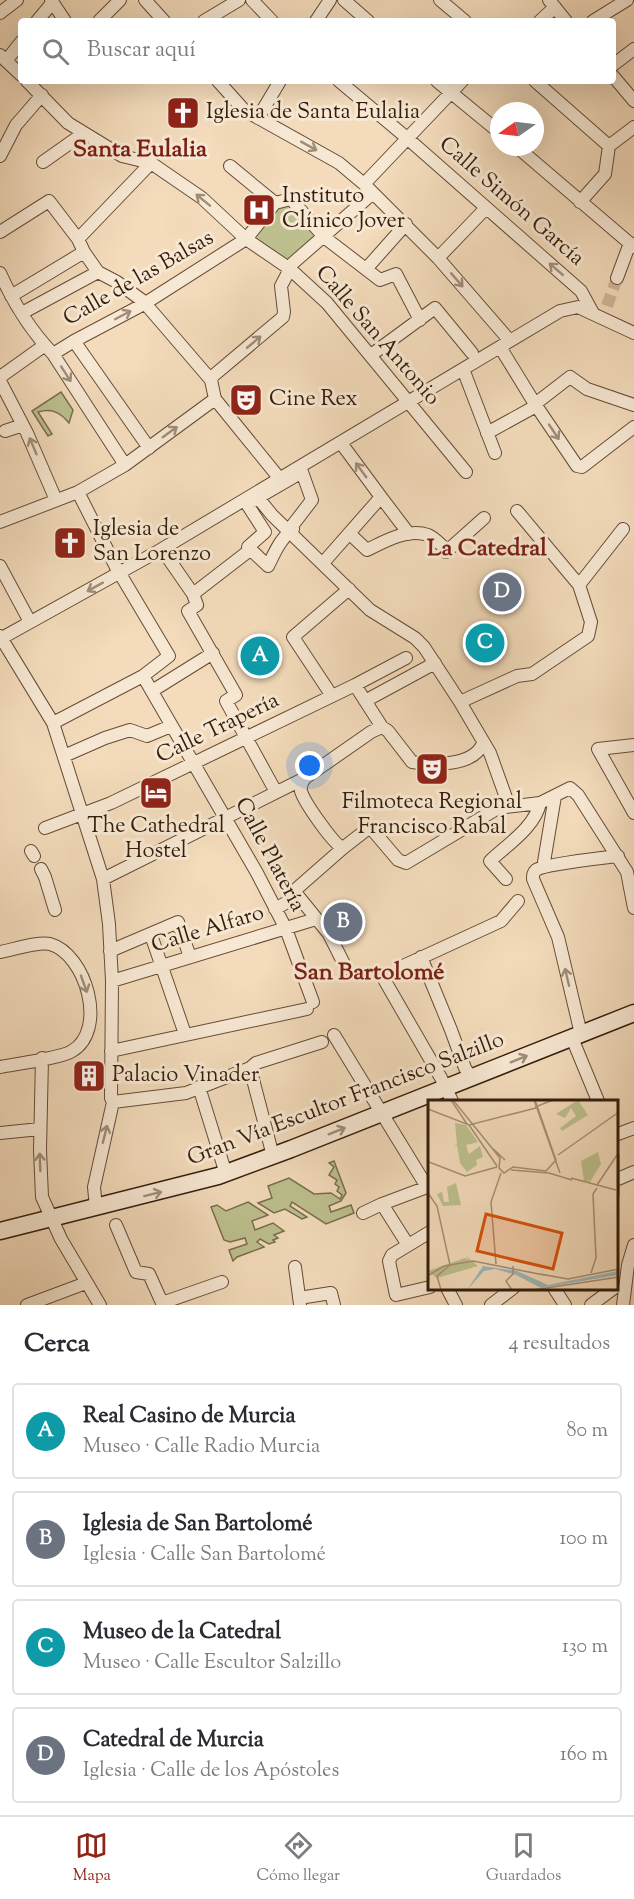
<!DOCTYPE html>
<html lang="es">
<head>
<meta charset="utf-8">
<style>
	:root { --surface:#fff; --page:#f2f2f3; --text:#2b2b33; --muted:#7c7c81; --line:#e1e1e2; --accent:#8f2418 }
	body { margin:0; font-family:"Sorts Mill Goudy",serif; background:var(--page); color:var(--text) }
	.compass { position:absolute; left:490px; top:102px; width:54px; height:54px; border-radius:50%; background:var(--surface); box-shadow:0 6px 24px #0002; rotate:256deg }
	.you { position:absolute; left:310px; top:766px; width:21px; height:21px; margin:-15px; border:4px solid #fff; border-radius:50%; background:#1a73e8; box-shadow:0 0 0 9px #1a73e833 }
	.badge { display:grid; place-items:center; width:39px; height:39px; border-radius:50%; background:var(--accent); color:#fff; font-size:20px; font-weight:700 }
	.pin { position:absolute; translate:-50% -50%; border:3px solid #fff; box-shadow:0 2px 6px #0006 }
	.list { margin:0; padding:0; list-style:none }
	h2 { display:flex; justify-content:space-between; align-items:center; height:78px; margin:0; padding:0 24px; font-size:26px }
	h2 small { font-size:20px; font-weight:400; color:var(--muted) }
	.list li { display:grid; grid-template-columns:39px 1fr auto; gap:18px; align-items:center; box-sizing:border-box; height:96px; margin:0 12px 12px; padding:0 12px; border:2px solid var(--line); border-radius:6px }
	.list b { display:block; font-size:22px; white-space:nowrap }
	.list p { margin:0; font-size:20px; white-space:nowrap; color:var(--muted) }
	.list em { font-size:20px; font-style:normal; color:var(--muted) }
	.icon { flex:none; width:33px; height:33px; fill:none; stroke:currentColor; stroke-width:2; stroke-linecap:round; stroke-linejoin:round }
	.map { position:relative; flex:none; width:634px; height:1305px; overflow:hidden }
	.search { position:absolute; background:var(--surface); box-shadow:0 6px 24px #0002; left:18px; right:18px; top:18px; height:66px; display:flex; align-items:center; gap:15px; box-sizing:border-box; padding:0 21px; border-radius:6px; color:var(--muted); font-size:22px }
	.sheet { height:510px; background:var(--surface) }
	nav { display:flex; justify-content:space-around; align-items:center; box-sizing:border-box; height:84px; border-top:2px solid var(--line); background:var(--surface); font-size:16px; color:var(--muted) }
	nav a { display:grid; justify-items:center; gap:3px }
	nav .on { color:var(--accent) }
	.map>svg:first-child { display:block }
</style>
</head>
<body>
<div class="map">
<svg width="634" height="1305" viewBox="0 0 634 1305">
	<rect width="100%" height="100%" fill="#f3dbbb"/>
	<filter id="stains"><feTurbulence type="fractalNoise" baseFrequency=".00333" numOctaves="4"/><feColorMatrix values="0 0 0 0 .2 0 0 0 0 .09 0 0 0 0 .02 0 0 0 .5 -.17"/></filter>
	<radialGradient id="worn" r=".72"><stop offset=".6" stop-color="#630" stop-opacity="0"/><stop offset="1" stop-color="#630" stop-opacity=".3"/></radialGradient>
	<path fill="#bdc08e" stroke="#796e4d" stroke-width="1.5" d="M291,199l33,38 -31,26 -47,-24 29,-36z
		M61,392l12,18 -4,13c-9,-11 -18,-15 -31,-11l14,22 -4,2 -16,-25z
		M334,1161l12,32 -5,8 -12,5 2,6 20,-7 3,8 -28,11 -34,-22 -2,4 17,11 -5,2 -17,-10 -11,4 -16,-10 14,-5 -4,-12 21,-8 25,16 17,-1 9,6 2,-4 -5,-4 2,-4 -4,-3 2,-4 -8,-5 5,-8 -5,-4z
		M248,1202l20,13 -16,6 3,9 18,-7 11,8 -10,4 4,3 -5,2 2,2 -6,2 -9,-5 -3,3 7,5 -27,10 -4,4 -4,-11 18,-6 -2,-6 -15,4 -6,-2 -13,-33 6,-2 9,6z"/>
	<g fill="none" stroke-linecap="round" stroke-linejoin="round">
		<path stroke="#cdb598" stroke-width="12" stroke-dasharray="12 6" stroke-linecap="butt" d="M607,306l10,-28"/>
		<defs>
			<path id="street" d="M51,0l14,21
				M145,0l19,21
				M252,0l20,21
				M344,0l24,21
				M440,0l25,21
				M549,0l17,21
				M0,13l17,-13
				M37,21l16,-19
				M99,21l21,-21
				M204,21l35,-21
				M316,21l14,-21
				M540,21l15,-14
				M593,21l34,-21
				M0,55l21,20
				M6,61l15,-19
				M613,65l21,-16
				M613,76l21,25
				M27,81l41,42 54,33 29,7 51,35 44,41 44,30 37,34 139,169
				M218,81l26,29 95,53 25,21 74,74 72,83
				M339,81l68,57 174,153 12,22
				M437,81l62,51
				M535,81l74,65
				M258,118l22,-37
				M517,147l117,100
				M0,156l16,-31 26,-30
				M43,162l41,-29
				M230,166l45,37
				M364,184l98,-103
				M580,202l25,-28 4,-28 25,-19
				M0,232l49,-31 29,38 6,13 14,20 19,10 26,19 68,79 4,19 65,80
				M78,239l73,-76
				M438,258l48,-50
				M366,269l40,-45
				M0,273c13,29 31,58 53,81l72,111
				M617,278l13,-35
				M11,296l73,-44
				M22,313l76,-41
				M74,341l75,107
				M500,347l35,57 42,62 5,1 52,-40
				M53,354l21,-13 70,-37 102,-65 29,-36 16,-4 33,38 56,43 16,-6 24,46
				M371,355l64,-47 37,45
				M463,369l32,84
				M0,377l45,-32
				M211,380l2,-4 70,-59 1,-5 -3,-26 12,-23 80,-70
				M0,381l27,52 29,67
				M535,404l35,-27 17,12 47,16
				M5,431l18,-6
				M487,433l49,-27
				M302,472l10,28 -20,26 1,3c-13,10 -18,23 -25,37l-20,-19 17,-15 -18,-28z
				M255,494l17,21 98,95 45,28 9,9 36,55 30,51 19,53
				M381,497l28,37
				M517,511l62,74
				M0,522l78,-30 47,-27 90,-66
				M350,534l17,16c18,-9 41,-22 61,-15 7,3 14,11 20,16
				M446,552l38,-34
				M166,555l27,39 4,11 -9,6 48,84 -10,6 50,91
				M323,563l58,-66 -40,-54
				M0,566l30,56
				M193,594l57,-44
				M0,636l53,87 50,156 6,45 3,57 -1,117 2,4 -19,85 2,21
				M0,639l162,-90 398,-238 18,-4 56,26
				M143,676l114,197 29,56 27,73
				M355,685l27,42 6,4 24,31c20,3 62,5 71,-19
				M152,691l61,-38
				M332,696l-39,-59 56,-48
				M365,701l70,-38
				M460,702l57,-26 15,-2 56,-38 3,-14 -12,-37 44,-56
				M53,723l90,-47 26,-20 -53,-89 -38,-75
				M634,745l-36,4 36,64
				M64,756l41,-18 25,-8 17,6 24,-10
				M305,778c-3,4 -5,8 -4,13 3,11 33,54 42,57
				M45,828l66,-25 244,-118 51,-27
				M31,851l3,5
				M544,862l11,-66
				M41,869l4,8 10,33
				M103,879l202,-101 66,-46 11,-5
				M506,879l-16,-18c17,-16 45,-34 50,-58
				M275,909l23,-13
				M151,935l34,99
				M110,951l68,-29 12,35
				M0,952c12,-2 39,-11 50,-8 36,10 58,86 22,107 -10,7 -57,13 -72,16
				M421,957l30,73 14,38 6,10
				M403,966l98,-45 17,-20
				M346,968l-17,-34 -35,-43 49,-43 27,-21 28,33 8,3 92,-55 42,-5 30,-15 8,7 49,77 7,36
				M112,981l204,-62
				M385,981l56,97 11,23
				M581,1034l-23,-97 -25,-58c0,-4 0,-6 3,-9 9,-6 67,-12 82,-14
				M334,1035l93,152
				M572,1038l26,63
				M111,1051l196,-42
				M42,1058l-2,92 2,47 19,42 39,66
				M250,1068l23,88
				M199,1087l27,87
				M113,1102l73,-9 64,-25 6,-5 66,-21
				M0,1133l40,-4
				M618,1134l16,-6
				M618,1179l16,-7
				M382,1204l26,41
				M363,1213l19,-9 48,-18
				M116,1225l20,47 13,2 14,31
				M430,1232l-38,23 -3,6 7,34 34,-8
				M295,1267l5,37
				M447,1288l9,17
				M554,1288l11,17
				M299,1298l32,-5 3,12
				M162,1303l60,-21
				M27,1305l59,-22
				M491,1305l22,-17
				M591,1305l23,-17
				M623,1305l5,-40 6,-20"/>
			<path id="secondary" d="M0,1231l218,-55 73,-27 343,-136"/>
		</defs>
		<use href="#street" stroke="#644c38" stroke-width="14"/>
		<use href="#secondary" stroke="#351d0c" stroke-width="19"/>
		<use href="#street" stroke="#f7e8d3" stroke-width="12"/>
		<use href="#secondary" stroke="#f7e8d3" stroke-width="16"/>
	</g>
	<defs><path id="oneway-shaft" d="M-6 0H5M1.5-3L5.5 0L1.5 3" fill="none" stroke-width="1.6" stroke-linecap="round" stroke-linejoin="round" transform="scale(1.5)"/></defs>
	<g stroke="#a08d79">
		<use href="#oneway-shaft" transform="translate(309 146) rotate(29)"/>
		<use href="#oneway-shaft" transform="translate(203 200) rotate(-141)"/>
		<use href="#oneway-shaft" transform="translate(556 269) rotate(-139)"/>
		<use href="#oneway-shaft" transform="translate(457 280) rotate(49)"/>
		<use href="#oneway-shaft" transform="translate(123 315) rotate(-28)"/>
		<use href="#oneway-shaft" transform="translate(254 342) rotate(-40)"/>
		<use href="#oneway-shaft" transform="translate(66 374) rotate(57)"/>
		<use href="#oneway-shaft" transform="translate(170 432) rotate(-36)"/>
		<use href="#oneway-shaft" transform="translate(554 432) rotate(56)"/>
		<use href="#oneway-shaft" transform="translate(33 446) rotate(-113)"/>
		<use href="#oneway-shaft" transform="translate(361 470) rotate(-126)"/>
		<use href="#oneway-shaft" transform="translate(95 587) rotate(151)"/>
		<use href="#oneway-shaft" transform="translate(567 977) rotate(-103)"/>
		<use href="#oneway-shaft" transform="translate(84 984) rotate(70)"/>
		<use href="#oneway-shaft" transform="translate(519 1059) rotate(-22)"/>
		<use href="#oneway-shaft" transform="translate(337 1131) rotate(-22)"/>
		<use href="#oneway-shaft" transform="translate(105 1134) rotate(-76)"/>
		<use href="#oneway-shaft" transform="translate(40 1162) rotate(-92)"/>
		<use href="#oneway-shaft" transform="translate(153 1194) rotate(-14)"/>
	</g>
	<defs>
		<symbol id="church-square" viewBox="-11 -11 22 22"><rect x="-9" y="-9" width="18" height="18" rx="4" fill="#8f2418" stroke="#f7e8d3"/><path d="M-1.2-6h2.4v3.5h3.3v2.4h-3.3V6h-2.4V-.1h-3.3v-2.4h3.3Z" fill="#fff"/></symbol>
		<symbol id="hospital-square" viewBox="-11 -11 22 22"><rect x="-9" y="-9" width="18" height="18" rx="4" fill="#8f2418" stroke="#f7e8d3"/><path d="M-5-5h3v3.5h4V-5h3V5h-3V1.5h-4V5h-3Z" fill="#fff"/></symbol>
		<symbol id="theatre-square" viewBox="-11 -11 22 22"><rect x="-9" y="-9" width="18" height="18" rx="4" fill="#8f2418" stroke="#f7e8d3"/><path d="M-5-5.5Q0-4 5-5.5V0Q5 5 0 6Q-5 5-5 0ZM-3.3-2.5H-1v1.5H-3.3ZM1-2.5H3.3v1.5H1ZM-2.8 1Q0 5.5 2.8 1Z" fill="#fff"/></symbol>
		<symbol id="hotel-square" viewBox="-11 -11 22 22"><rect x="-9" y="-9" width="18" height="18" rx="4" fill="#8f2418" stroke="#f7e8d3"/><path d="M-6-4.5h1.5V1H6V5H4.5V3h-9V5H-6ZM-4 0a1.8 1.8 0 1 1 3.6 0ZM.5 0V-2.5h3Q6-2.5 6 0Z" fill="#fff"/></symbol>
		<symbol id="building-square" viewBox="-11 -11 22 22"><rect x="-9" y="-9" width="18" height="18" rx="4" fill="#8f2418" stroke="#f7e8d3"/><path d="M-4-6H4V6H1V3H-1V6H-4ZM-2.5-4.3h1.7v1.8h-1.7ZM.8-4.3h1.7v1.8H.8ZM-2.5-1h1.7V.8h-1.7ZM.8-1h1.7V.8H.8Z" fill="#fff"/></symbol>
	</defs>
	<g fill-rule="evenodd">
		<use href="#church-square" x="164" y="94" width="38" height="38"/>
		<use href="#hospital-square" x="240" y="191" width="38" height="38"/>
		<use href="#theatre-square" x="227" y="381" width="38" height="38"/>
		<use href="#church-square" x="51" y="524" width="38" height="38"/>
		<use href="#theatre-square" x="413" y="750" width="38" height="38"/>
		<use href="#hotel-square" x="137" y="774" width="38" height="38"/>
		<use href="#building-square" x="70" y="1057" width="38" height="38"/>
	</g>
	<g text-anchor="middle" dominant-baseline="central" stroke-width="6" stroke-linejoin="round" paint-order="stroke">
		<g font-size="22" fill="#351d0c" stroke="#f7e8d3" text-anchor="start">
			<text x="206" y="113">Iglesia de Santa Eulalia</text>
			<text x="282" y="197">Instituto<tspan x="282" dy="25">Clínico Jover</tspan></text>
			<text x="269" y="400">Cine Rex</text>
			<text x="93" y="530">Iglesia de<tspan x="93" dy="25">San Lorenzo</tspan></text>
			<text x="432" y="803" text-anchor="middle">Filmoteca Regional<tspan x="432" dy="25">Francisco Rabal</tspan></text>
			<text x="156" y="827" text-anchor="middle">The Cathedral<tspan x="156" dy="25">Hostel</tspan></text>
			<text x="112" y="1076">Palacio Vinader</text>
		</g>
		<g font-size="22" fill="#351d0c" stroke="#f7e8d3">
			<text transform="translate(511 202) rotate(41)">Calle Simón García</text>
			<text transform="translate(139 279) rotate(-30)">Calle de las Balsas</text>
			<text transform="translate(377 336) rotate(49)">Calle San Antonio</text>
			<text transform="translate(218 729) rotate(-26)">Calle Trapería</text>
			<text transform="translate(269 855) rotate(62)">Calle Platería</text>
			<text transform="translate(208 930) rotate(-17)">Calle Alfaro</text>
			<text transform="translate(346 1100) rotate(-21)">Gran Vía Escultor Francisco Salzillo</text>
		</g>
		<g font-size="24" font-weight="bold" fill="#7a1f14" stroke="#f7e8d3">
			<text x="140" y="150">Santa Eulalia</text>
			<text x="487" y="549">La Catedral</text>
			<text x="369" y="973">San Bartolomé</text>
		</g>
	</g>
	<g transform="translate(428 1100)">
		<rect width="190" height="190" fill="#f3dbbb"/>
		<path d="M150,0l10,15 -26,16 -2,-3 16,-12 -5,-8 -6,10 -9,-4zM27,23l11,2 12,17 -12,3 3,9 11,-8 3,11 -7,3 1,5 -10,7 -7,-9 -3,-18 -4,2 4,-3zM170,52l3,12 -11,18 -6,-1 -3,-20zM28,83l5,22 -18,1 -6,-12 5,-2 2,10h5l-2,-15zM38,156l12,10 -41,12 -9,-7 37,-13 3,2z" fill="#bdc08e"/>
		<path d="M55,166l34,5 31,14 70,-14v4l-77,13 -25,-13 -21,-6 -11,2 -17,19z" fill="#9eb9b8"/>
		<path fill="none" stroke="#a78f75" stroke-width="1.5" d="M23,0l16,24M25,0l47,58 -1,10 5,5 9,-6 33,4 10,-11 -21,-60M106,0l26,73M107,7l18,-7M0,9l41,16 67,-17M41,25l28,41M61,45l16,15M191,54v41M130,55l61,-43M1,62l36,14 32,-9M83,70l38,3M121,73l23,7M143,78l45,12M169,85l20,-30M0,93l9,13 13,59M68,164l-5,-62 10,-29M163,173l5,-15 -3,-64 4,-6M112,174l28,5 51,-10M1,175l15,-9 29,-5 71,14M13,190l-4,-14 13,-11M84,190l-6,-9 7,-7v-8M105,190l86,-13"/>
		<path fill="#d6530c" fill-opacity="0.15" stroke="#d6530c" stroke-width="3" d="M58,114l76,19 -9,36 -76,-18z"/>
		<rect width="190" height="190" fill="none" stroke="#351d0c" stroke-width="3"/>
	</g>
	<rect width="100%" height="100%" filter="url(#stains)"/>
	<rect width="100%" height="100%" fill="url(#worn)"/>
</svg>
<svg class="compass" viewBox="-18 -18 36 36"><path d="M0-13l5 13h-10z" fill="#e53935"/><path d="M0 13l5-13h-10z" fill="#7c7c81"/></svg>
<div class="you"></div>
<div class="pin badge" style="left:260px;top:656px;background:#0f9aa8">A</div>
<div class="pin badge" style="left:343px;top:922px;background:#6b7280">B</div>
<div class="pin badge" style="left:485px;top:643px;background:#0f9aa8">C</div>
<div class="pin badge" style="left:502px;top:592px;background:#6b7280">D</div>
<div class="search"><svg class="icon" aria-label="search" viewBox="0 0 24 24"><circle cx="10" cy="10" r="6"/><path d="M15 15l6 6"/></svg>Buscar aquí</div>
</div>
<section class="sheet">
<h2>Cerca<small>4 resultados</small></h2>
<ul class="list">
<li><span class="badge" style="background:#0f9aa8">A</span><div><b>Real Casino de Murcia</b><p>Museo · Calle Radio Murcia</p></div><em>80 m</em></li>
<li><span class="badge" style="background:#6b7280">B</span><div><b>Iglesia de San Bartolomé</b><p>Iglesia · Calle San Bartolomé</p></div><em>100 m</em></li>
<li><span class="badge" style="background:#0f9aa8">C</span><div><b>Museo de la Catedral</b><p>Museo · Calle Escultor Salzillo</p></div><em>130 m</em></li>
<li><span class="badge" style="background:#6b7280">D</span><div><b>Catedral de Murcia</b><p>Iglesia · Calle de los Apóstoles</p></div><em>160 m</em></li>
</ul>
</section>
<nav>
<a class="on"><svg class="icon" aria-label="map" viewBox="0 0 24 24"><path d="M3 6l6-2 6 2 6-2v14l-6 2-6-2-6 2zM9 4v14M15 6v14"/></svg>Mapa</a>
<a><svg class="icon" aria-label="directions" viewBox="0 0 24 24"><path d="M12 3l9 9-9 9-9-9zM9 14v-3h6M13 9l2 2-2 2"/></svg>Cómo llegar</a>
<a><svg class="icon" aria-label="saved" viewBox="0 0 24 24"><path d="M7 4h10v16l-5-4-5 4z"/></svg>Guardados</a>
</nav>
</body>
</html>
